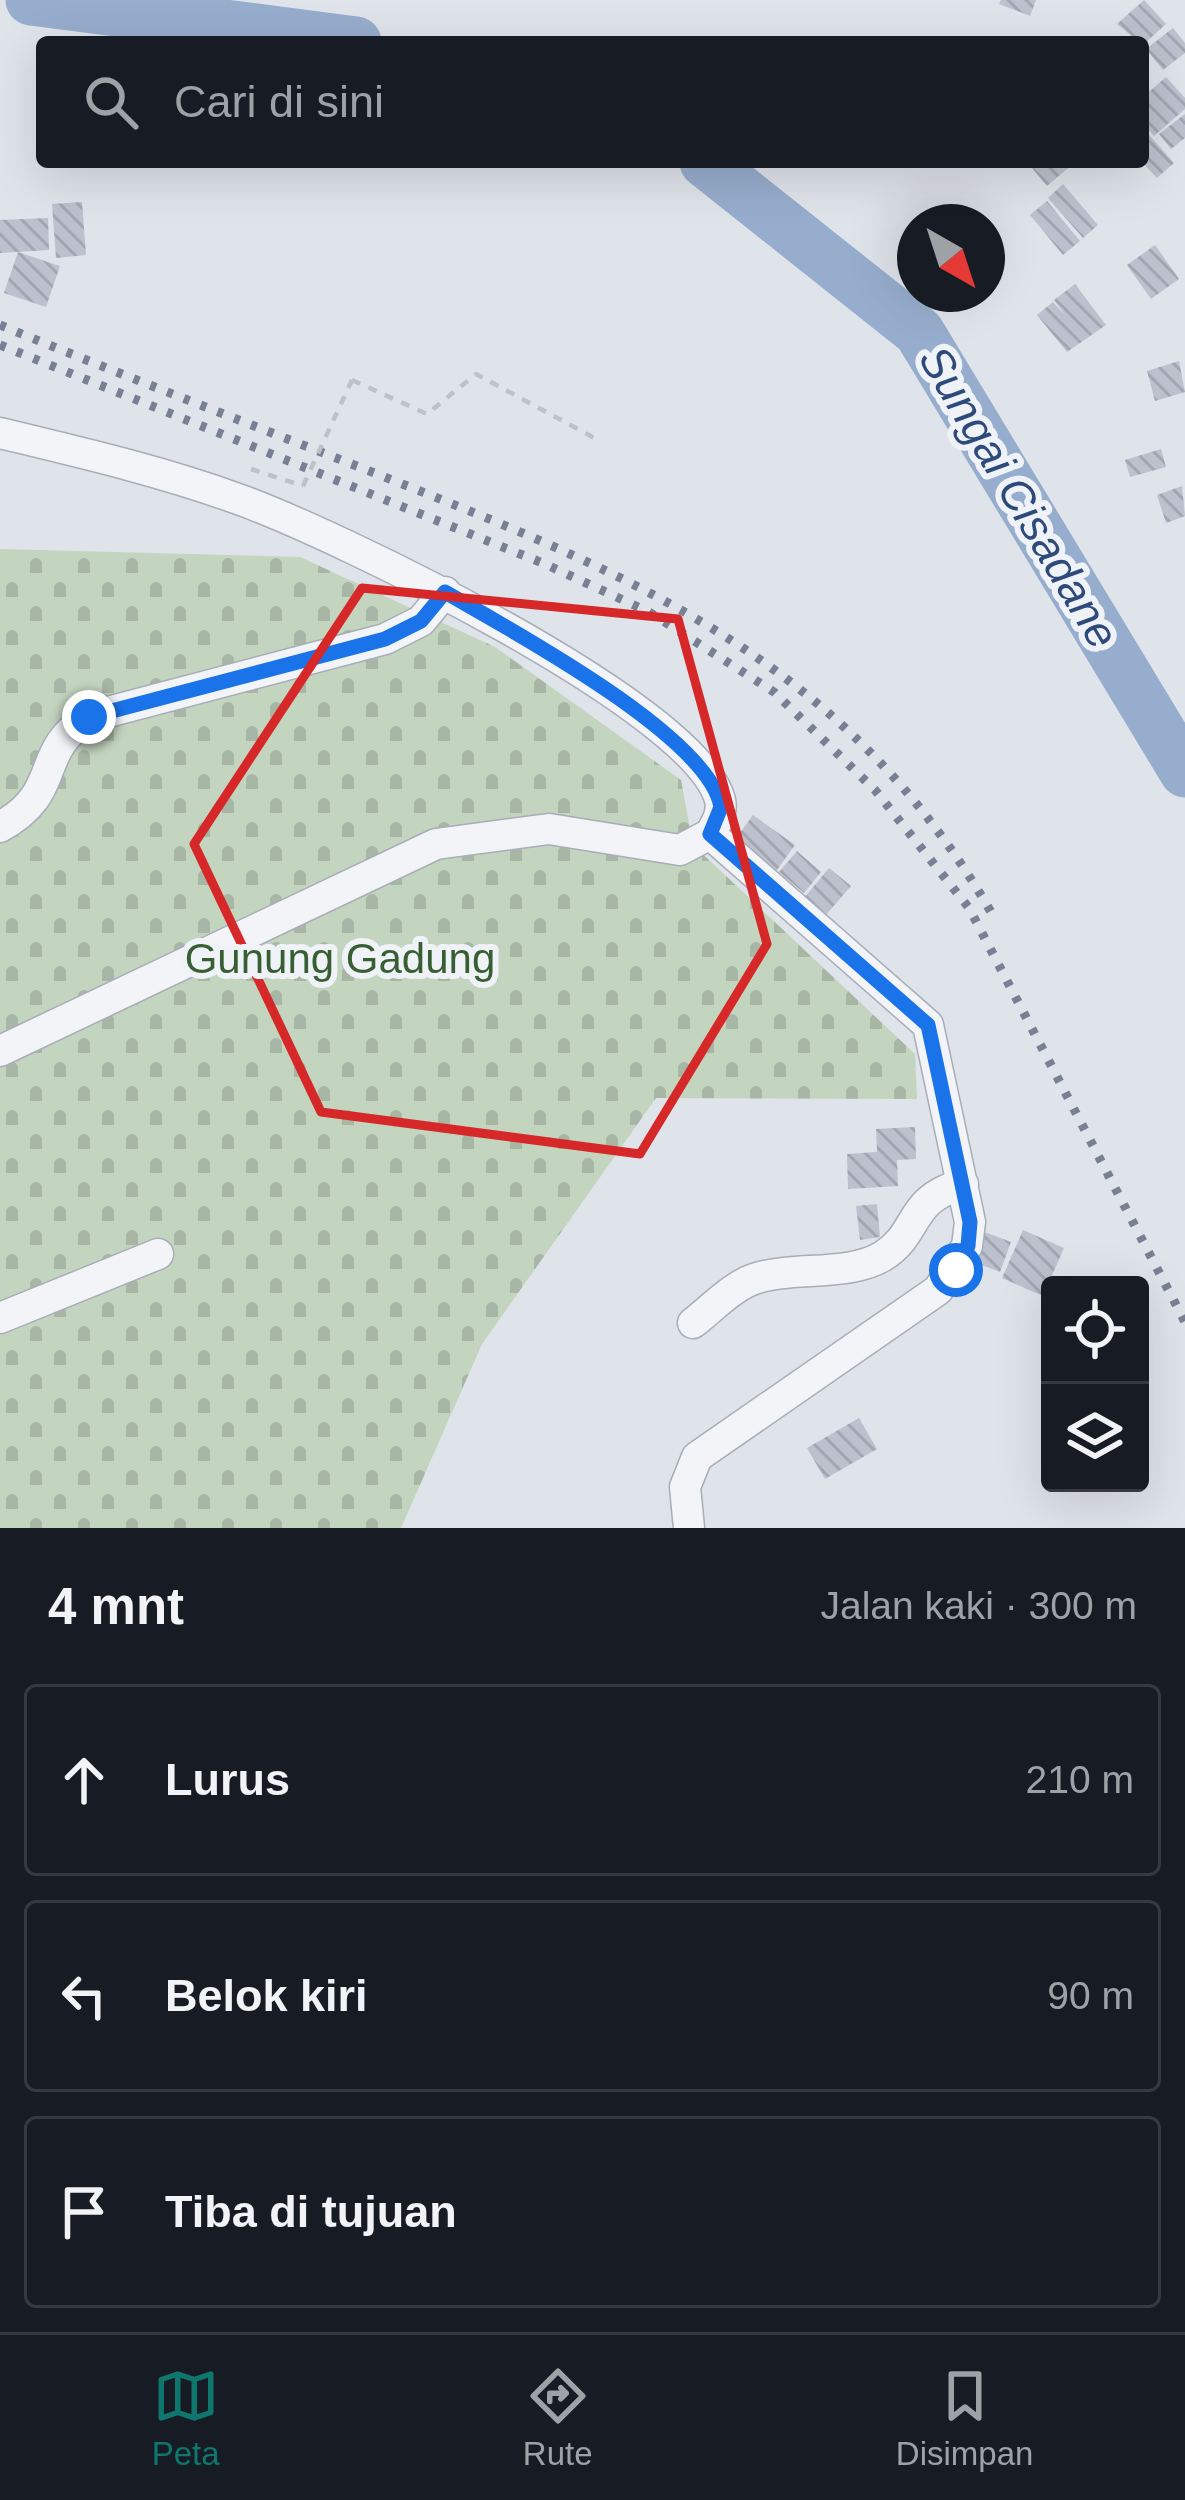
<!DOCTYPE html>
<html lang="id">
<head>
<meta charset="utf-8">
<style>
	:root { --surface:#171b24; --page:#20242c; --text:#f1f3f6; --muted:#9ea1a6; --line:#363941; --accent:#0f766e }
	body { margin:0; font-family:Helvetica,sans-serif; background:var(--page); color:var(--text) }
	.controls { position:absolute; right:36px; bottom:36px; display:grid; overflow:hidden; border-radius:12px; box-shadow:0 12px 48px #0002 }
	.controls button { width:108px; height:108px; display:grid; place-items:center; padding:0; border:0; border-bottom:3px solid var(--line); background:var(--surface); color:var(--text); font:60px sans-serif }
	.compass { position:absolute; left:897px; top:204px; width:108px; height:108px; border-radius:50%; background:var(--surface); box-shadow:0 12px 48px #0002; rotate:141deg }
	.stop { position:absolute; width:36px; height:36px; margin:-27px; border:9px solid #1a73e8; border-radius:50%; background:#fff }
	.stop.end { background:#1a73e8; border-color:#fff; box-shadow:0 3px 12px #0008 }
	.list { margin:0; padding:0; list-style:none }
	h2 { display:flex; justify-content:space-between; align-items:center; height:156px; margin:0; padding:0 48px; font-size:51px }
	h2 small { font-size:39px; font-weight:400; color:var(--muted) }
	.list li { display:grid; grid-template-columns:78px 1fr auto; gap:36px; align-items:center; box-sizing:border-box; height:192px; margin:0 24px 24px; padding:0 24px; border:3px solid var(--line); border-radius:12px }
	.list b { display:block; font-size:45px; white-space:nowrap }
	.list em { font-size:39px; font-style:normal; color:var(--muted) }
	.icon { flex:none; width:66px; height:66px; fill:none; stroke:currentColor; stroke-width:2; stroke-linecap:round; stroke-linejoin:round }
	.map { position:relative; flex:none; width:1185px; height:1528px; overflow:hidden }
	.search { position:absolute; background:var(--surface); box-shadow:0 12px 48px #0002; left:36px; right:36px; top:36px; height:132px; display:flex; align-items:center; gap:30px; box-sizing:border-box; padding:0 42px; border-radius:12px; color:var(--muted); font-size:45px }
	.sheet { height:804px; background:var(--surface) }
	nav { display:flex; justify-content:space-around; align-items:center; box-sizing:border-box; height:168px; border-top:3px solid var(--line); background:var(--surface); font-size:33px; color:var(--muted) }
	nav a { display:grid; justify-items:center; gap:6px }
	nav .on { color:var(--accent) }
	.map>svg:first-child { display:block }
</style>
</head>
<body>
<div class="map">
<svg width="1185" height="1528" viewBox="0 0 1185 1528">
	<defs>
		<pattern id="cemetery-stones" width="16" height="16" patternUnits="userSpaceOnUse" patternTransform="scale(3)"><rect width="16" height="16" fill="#c3d4bf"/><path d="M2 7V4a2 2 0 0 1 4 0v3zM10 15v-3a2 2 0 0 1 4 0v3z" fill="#a7b6a5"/></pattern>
		<pattern id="building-back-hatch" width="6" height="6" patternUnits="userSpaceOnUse" patternTransform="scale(3)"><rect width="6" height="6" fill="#bcc1cd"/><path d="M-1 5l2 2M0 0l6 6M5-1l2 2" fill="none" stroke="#a1a6b1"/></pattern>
	</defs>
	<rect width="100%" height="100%" fill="#dfe3ea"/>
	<path fill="url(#cemetery-stones)" d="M0,549l300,8 195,90 186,133 12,65 222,209 2,45 -261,-1 -174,246 -81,184h-401z"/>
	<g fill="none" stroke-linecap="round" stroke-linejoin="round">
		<path stroke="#97adcd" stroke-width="51" d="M31,0l325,42
			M705,162l214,170 266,440"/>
	</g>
	<path fill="url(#building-back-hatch)" d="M1001,0h35l-6,16 -31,-12z
		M1144,0l22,24 -23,21 -26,-21z
		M1173,28l12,15v10l-22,17 -17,-21z
		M1166,77l19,21v11l-31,27 -11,-12v-27z
		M1185,114v24l-14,11 -12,-15z
		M1143,128l31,35 -17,15 -14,-15z
		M1027,162h36l5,6 -21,18z
		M1063,184l35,41 -15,13 -35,-40z
		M1047,201l33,40 -17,14 -33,-40z
		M82,202l4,53 -30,3 -4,-54z
		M48,218l1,32 -49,3v-33z
		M1155,245l24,34 -28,20 -24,-34z
		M18,252l42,14 -14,41 -42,-14z
		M1075,284l31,41 -39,27 -30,-37 16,-13 13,14 -12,-16z
		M1179,361l6,31 -30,9 -8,-30z
		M1161,449l5,18 -36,10 -5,-17z
		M1182,486l3,30 -19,7 -9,-28z
		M753,815l42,30 -21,29 -42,-30z
		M797,851l24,21 -17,21 -25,-21z
		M829,868l22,18 -26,30 -21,-18z
		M915,1127l1,32 -19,1 1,26 -50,3 -1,-35 30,-2 -1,-23z
		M877,1204l3,33 -20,3 -4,-34z
		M974,1228l37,14 -11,30 -37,-14z
		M1023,1230l41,18 -21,48 -41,-18z
		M859,1418l18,31 -52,30 -18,-31z"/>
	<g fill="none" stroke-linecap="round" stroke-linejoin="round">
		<defs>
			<path id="minor" d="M0,433c79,19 161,38 238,66 93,33 458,208 482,301 3,13 -4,24 -10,34
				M0,827c65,-36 32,-74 89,-110l296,-78 36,-18 24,-29
				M0,1051l436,-207 113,-15 131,21 30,-16 218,191 42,197 -3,24 -29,44 -241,167 -12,30 4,41
				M0,1318l158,-64
				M693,1323c18,-14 40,-37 61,-44 38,-13 95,-2 129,-23 38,-24 23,-56 80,-72"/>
		</defs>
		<use href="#minor" stroke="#a8adb8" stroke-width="33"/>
		<path stroke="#bdc1c9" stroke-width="4.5" stroke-dasharray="9 9" stroke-linecap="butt" d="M352,380l75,34 49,-40 124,67
			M251,469l52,17"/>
		<use href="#minor" stroke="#f2f4f8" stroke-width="30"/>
		<path stroke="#778095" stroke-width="9" stroke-dasharray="6 12" stroke-linecap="butt" d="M0,325c127,52 255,101 382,151 254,100 465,187 609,436
			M0,345l545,219 104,48 125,80 101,98 94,118 216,414"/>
		<path stroke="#bdc1c9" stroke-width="4.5" stroke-dasharray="9 9" stroke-linecap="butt" d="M303,486l49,-106"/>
	</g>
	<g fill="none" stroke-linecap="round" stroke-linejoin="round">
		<path stroke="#1a73e8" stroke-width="15" d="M89,717l296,-78 36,-18 24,-29c62,36 264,144 276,215l-11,27 218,191 42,197 -2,24 -12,24"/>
	</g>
	<path fill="none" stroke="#d62828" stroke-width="9" stroke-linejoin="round" d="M362,588l316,31 89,325 -127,210 -319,-42 -127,-268z"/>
	<g text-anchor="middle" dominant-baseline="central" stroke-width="12" stroke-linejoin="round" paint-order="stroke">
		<g font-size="42" fill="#385f33" stroke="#eff2f7">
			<text x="340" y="958">Gunung Gadung</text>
		</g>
		<g font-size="45" font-style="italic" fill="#2d4a7a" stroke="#eff2f7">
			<text transform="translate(1019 497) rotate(59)">Sungai Cisadane</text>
		</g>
	</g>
</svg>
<div class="controls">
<button><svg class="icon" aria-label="locate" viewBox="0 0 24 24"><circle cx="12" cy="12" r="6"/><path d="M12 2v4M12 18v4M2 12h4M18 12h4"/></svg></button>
<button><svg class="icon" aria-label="layers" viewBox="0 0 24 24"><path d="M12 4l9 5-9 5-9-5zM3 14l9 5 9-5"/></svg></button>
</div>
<svg class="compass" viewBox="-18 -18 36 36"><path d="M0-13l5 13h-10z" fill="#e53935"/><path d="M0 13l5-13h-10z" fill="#9ea1a6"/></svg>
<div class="stop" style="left:956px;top:1270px"></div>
<div class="stop end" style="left:89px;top:717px"></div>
<div class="search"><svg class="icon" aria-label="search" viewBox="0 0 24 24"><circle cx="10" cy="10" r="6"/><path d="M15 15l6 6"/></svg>Cari di sini</div>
</div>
<section class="sheet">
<h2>4 mnt<small>Jalan kaki · 300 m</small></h2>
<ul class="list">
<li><svg class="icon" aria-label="ahead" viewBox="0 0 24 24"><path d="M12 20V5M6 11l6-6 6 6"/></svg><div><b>Lurus</b></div><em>210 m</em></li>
<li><svg class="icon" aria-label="left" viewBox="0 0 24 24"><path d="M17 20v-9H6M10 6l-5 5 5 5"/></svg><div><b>Belok kiri</b></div><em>90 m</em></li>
<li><svg class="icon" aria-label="arrive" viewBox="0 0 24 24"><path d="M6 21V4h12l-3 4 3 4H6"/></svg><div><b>Tiba di tujuan</b></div></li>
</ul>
</section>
<nav>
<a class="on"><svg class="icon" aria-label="map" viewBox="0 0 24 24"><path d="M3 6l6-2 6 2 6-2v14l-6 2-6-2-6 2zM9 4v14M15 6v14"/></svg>Peta</a>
<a><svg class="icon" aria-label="directions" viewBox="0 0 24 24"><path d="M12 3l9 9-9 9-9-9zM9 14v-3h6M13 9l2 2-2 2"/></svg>Rute</a>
<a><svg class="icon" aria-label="saved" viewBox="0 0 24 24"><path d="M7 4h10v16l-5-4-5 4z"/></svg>Disimpan</a>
</nav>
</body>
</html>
